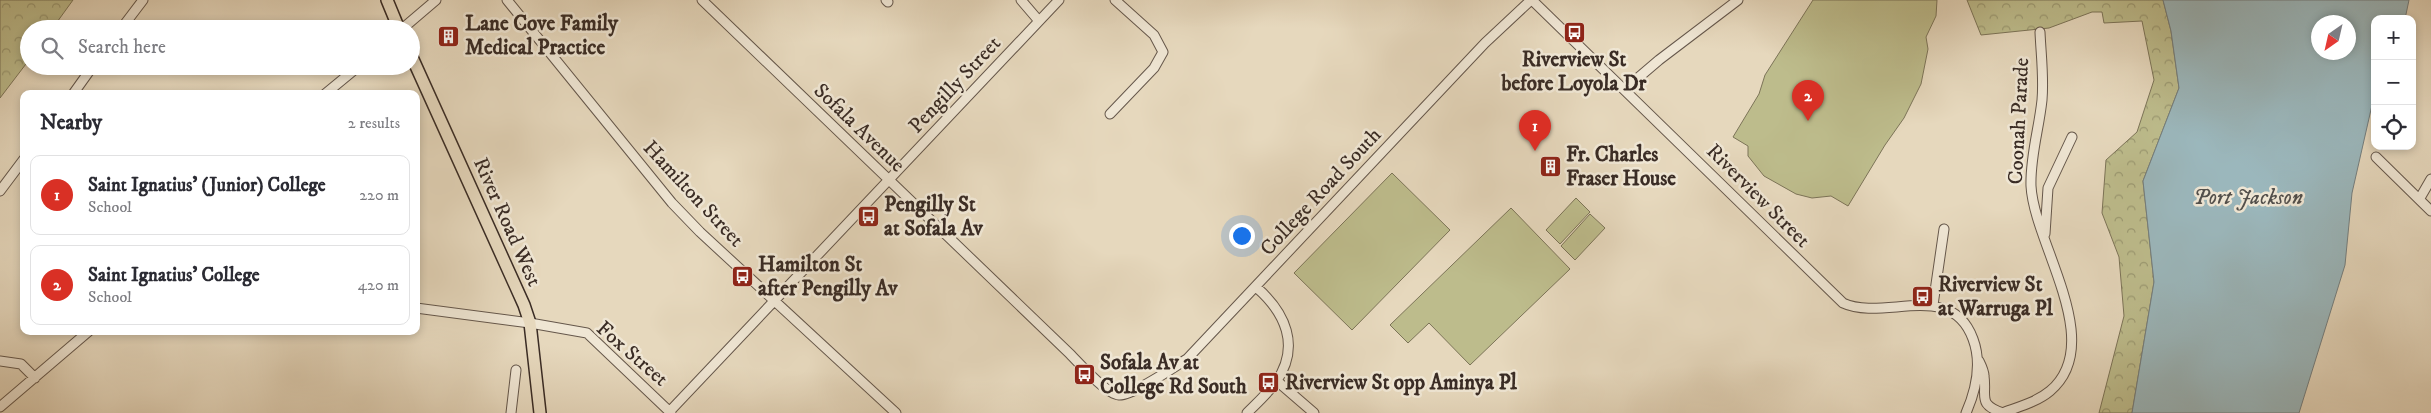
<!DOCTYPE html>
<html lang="en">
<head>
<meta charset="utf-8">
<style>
	:root { --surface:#fff; --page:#f7f7f7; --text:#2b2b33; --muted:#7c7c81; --line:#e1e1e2; --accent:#d93025 }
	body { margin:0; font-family:"IM FELL DW Pica",serif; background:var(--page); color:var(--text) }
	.controls { position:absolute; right:15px; top:15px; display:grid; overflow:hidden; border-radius:10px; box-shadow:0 2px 8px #0003 }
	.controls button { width:45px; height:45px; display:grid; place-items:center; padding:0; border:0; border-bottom:1px solid var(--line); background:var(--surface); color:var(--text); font:25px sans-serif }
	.compass { position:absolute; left:2311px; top:15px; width:45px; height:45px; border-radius:50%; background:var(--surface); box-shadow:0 2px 8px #0003; rotate:214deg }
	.you { position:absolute; left:1241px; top:235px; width:18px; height:18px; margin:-12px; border:4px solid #fff; border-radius:50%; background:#1a73e8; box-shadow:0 0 0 8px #1a73e833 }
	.badge { display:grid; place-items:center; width:32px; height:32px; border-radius:50%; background:var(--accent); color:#fff; font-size:16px; font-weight:700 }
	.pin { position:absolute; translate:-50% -41px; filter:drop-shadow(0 1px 2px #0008) }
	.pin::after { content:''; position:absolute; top:26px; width:18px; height:15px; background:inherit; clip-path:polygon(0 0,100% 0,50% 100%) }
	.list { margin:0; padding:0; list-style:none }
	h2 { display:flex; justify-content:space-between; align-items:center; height:65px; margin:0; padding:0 20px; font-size:21px }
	h2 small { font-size:16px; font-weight:400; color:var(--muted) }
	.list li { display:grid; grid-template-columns:32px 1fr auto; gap:15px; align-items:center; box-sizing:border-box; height:80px; margin:0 10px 10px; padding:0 10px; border:1px solid var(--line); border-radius:10px }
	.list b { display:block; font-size:19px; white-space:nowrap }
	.list p { margin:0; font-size:16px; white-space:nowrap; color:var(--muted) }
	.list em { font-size:16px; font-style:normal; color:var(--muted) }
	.icon { flex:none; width:28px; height:28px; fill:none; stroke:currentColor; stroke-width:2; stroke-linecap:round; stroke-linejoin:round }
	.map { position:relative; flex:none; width:2431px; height:413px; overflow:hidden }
	.search { position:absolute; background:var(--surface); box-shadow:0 2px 8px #0003; left:20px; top:20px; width:400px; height:55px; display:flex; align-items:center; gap:12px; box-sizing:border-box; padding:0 18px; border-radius:28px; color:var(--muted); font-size:19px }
	.panel { position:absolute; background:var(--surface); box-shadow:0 2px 8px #0003; left:20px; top:90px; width:400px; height:245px; border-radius:10px }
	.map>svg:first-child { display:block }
</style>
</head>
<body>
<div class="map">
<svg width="2431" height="413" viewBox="0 0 2431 413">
	<defs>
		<pattern id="forest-crowns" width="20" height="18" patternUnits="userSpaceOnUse" patternTransform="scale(1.25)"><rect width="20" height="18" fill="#bdbc8c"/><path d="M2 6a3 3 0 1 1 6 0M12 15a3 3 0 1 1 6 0" fill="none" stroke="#9b9972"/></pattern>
	</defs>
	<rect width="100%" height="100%" fill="#e6d8bd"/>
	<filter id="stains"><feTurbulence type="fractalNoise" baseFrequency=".004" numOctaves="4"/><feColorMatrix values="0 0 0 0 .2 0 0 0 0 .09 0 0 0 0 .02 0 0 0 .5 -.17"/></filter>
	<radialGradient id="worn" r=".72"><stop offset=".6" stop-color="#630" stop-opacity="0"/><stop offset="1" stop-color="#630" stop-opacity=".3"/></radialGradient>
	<path fill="url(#forest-crowns)" stroke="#7c7458" d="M0,0h73l-21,29h-23v31l-29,38z
		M1967,0h196l8,31 8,57 -36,93 11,101 -22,131h-33l25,-97 -5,-59 -17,-44 4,-53 31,-28 17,-52 -12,-59 -38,2 -2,-11h-10l-43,16 -68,7z"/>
	<path fill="#bdbc8c" stroke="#7c7458" d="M1813,0h124l-1,16 -10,21 2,12 -7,35 -17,34 -19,27 -37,61 -17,-10 -19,2 -16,-4 -32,-18 -16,-20v-10l-15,-9 26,-43 6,-19z
		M1392,173l58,57 -98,100 -58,-57z
		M1576,198l14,14 -30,32 -14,-14z
		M1511,208l59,61 -100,96 -41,-42 -21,20 -18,-18z
		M1590,214l15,14 -30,32 -14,-14z"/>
	<path fill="#9bb7bc" stroke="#747f80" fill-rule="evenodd" d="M2163,0h246l-4,19h-30v73l-23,101 -7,72 -46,148h-167l22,-131 -11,-101 36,-93 -8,-57zM2318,22h30v30h-30z"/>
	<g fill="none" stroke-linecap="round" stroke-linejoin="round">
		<defs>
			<path id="minor" d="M507,0l165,203 28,29 196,181
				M702,0l367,353c10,10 37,41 50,42 13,1 55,-28 68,-36l298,-316 46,-43
				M886,0l2,2
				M1021,0l18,21
				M1532,0l311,303c41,19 108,-24 130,36 9,24 3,51 -7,74
				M121,29l22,-29
				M402,29l34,-29
				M1625,89l34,-29 79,-60
				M73,94l20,-28
				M325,94l34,-28
				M1110,114l44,-46 9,-16 -9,-17 -39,-35
				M2376,157l55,54
				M0,191l24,-32
				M2420,198l11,-19
				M2045,234l3,-46 24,-51
				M1933,305l11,-76
				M416,308l114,15 57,10 84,80
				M0,361l21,3 14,14
				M1979,361c2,4 5,10 5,15 3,21 -7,28 19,37
				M1277,381l37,32
				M0,407l89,-76
				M670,411l389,-411
				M511,413l5,-43
				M1247,413c10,-10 21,-20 29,-31 25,-36 9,-70 -20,-95
				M2002,413c16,-6 35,-11 48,-22 57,-48 -16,-147 -19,-205 -1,-29 8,-57 11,-86 2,-23 -1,-45 -2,-68"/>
			<path id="major" d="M387,0l12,29
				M411,55l113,250 6,18 10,90"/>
		</defs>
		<use href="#minor" stroke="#65574b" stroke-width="11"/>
		<use href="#major" stroke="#3a2c25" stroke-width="14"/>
		<use href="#minor" stroke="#efe6d4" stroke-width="9"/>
		<use href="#major" stroke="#e6d8bd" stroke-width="11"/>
	</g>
	<defs>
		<symbol id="bus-square" viewBox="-11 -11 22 22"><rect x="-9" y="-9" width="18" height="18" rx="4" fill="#8f2418" stroke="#efe6d4"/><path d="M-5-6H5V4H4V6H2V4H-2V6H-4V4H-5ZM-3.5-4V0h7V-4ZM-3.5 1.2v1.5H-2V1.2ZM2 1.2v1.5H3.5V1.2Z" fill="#fff"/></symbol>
		<symbol id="building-square" viewBox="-11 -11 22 22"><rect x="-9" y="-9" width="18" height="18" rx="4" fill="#8f2418" stroke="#efe6d4"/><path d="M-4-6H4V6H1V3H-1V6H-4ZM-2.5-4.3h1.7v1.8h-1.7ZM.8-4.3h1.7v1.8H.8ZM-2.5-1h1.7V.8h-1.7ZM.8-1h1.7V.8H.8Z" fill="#fff"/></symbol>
	</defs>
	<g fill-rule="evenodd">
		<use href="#bus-square" x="1562" y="20" width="25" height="25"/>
		<use href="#building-square" x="436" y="24" width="25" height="25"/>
		<use href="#building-square" x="1538" y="154" width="25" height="25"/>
		<use href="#bus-square" x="856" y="204" width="25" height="25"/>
		<use href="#bus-square" x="730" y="264" width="25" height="25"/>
		<use href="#bus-square" x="1910" y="284" width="25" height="25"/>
		<use href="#bus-square" x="1072" y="362" width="25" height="25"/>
		<use href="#bus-square" x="1256" y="370" width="25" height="25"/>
	</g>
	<g text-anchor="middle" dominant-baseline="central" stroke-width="5" stroke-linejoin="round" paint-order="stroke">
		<g font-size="21" font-weight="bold" fill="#3a2c25" stroke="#efe6d4" text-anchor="start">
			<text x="465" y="24">Lane Cove Family<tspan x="465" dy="24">Medical Practice</tspan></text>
			<text x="1574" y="60" text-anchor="middle">Riverview St<tspan x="1574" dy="24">before Loyola Dr</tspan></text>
			<text x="1566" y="155">Fr. Charles<tspan x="1566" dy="24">Fraser House</tspan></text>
			<text x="884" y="205">Pengilly St<tspan x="884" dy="24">at Sofala Av</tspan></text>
			<text x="758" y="265">Hamilton St<tspan x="758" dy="24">after Pengilly Av</tspan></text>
			<text x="1938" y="285">Riverview St<tspan x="1938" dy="24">at Warruga Pl</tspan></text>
			<text x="1100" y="363">Sofala Av at<tspan x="1100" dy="24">College Rd South</tspan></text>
			<text x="1285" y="383">Riverview St opp Aminya Pl</text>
		</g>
		<g font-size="21" fill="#3a2c25" stroke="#efe6d4">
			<text transform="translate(955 85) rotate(-47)">Pengilly Street</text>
			<text transform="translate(2019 121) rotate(-87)">Coonah Parade</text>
			<text transform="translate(859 128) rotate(44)">Sofala Avenue</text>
			<text transform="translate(1321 192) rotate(-47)">College Road South</text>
			<text transform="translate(693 194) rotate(47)">Hamilton Street</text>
			<text transform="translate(1758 196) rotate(45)">Riverview Street</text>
			<text transform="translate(507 222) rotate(66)">River Road West</text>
			<text transform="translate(632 354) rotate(41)">Fox Street</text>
		</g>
		<g font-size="22" font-style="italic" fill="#524f4b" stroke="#efe6d4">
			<text x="2248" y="197">Port Jackson</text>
		</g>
	</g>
	<rect width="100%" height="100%" filter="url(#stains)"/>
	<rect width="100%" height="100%" fill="url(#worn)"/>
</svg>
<div class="controls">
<button>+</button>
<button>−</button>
<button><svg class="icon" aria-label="locate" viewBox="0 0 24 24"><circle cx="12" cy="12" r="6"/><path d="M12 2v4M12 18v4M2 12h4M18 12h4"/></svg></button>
</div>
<svg class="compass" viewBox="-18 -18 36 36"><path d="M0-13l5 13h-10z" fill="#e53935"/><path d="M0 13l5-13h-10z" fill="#7c7c81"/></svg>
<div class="you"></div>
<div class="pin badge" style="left:1535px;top:151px">1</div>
<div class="pin badge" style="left:1808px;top:121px">2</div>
<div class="search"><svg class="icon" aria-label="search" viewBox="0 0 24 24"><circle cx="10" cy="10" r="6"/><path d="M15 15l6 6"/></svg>Search here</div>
<section class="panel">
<h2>Nearby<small>2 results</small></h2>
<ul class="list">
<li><span class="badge">1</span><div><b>Saint Ignatius' (Junior) College</b><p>School</p></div><em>220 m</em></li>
<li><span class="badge">2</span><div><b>Saint Ignatius' College</b><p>School</p></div><em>420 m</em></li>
</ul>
</section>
</div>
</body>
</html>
